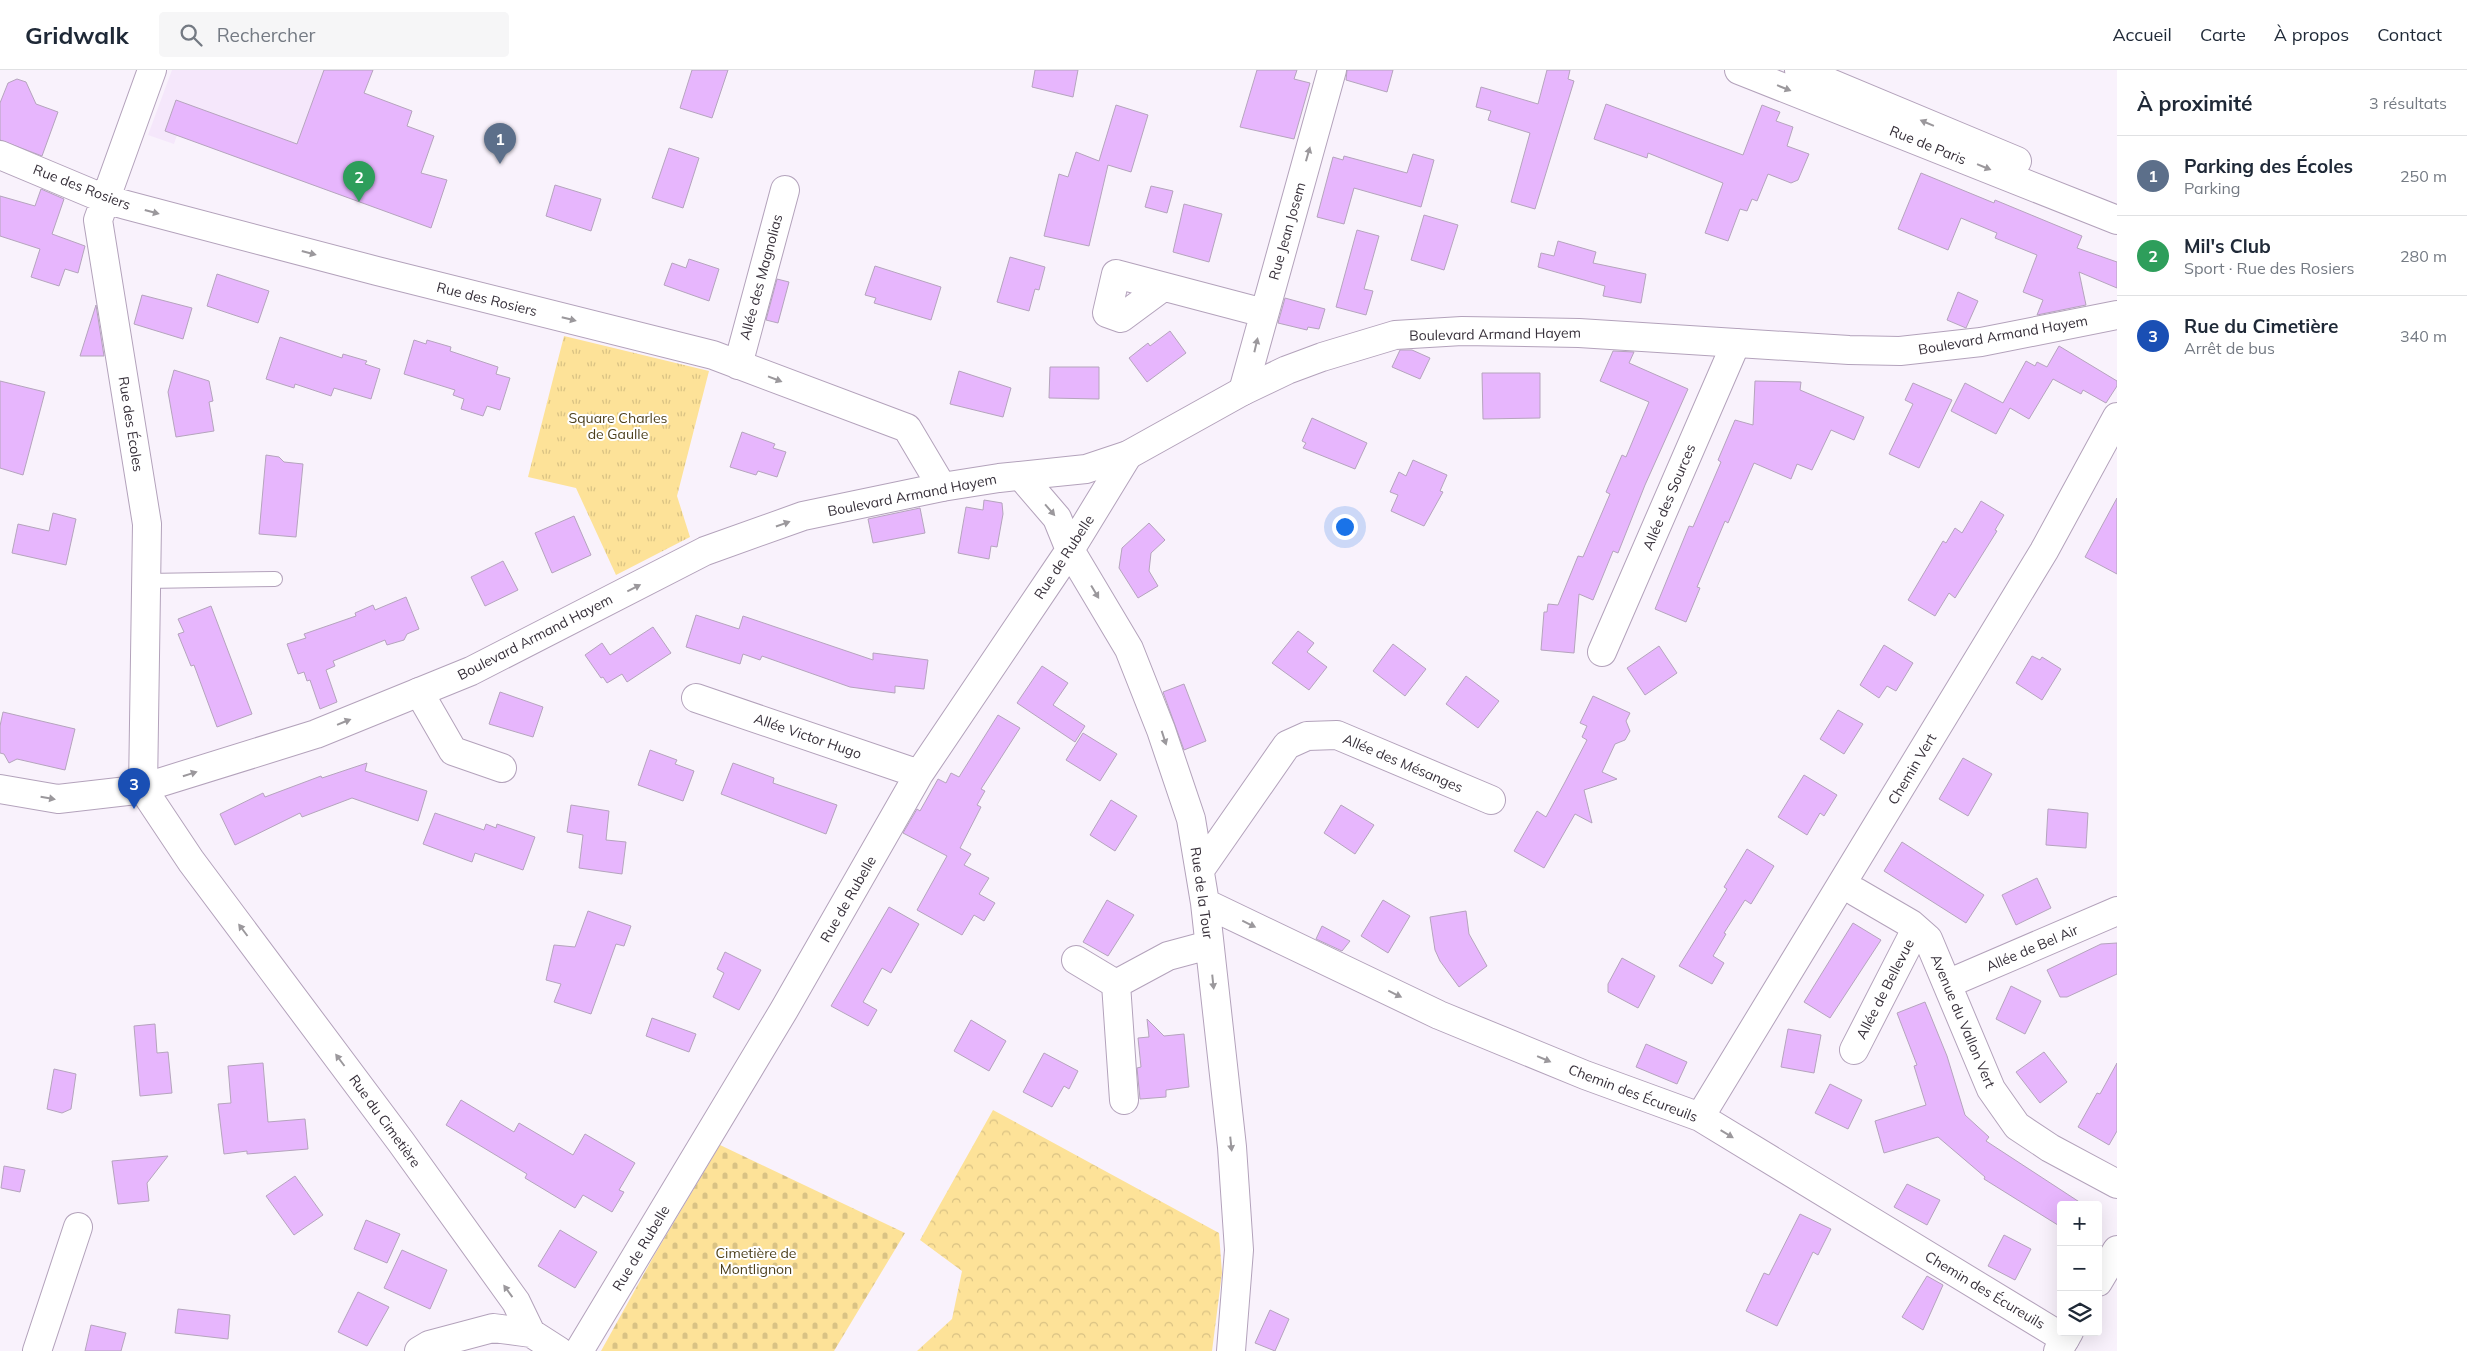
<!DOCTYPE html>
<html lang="fr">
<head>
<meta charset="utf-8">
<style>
	:root { --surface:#fff; --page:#f6f6f7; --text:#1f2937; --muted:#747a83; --line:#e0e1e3; --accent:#90741a }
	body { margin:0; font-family:Mulish,sans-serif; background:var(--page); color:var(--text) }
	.controls { position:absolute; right:15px; bottom:15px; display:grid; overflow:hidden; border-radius:5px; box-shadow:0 5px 20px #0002 }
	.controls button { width:45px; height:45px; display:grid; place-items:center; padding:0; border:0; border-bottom:1px solid var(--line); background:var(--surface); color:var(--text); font:25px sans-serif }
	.you { position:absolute; left:1344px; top:456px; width:18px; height:18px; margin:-12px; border:4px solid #fff; border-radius:50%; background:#1a73e8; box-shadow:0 0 0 8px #1a73e833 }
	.badge { display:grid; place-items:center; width:32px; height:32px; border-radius:50%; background:var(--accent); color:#fff; font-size:16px; font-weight:700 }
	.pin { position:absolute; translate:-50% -41px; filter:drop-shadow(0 1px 2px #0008) }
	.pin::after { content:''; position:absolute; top:26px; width:18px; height:15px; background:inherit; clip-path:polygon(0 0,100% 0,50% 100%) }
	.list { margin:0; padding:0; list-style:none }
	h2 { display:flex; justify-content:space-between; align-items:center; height:65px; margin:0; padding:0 20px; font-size:21px }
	h2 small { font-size:16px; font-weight:400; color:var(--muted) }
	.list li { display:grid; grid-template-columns:32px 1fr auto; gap:15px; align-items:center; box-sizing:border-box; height:80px; padding:0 20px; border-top:1px solid var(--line) }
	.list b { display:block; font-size:19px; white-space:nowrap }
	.list p { margin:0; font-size:16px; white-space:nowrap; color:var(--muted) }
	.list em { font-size:16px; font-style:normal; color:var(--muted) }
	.icon { flex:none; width:28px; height:28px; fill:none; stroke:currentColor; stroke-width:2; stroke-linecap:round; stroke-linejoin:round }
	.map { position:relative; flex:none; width:2117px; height:1281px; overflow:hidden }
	header { display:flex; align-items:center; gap:30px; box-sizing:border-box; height:70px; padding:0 25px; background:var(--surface); border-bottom:1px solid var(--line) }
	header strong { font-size:24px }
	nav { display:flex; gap:28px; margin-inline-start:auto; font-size:18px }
	.search { width:350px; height:45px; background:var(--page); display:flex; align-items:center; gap:12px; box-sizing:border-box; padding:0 18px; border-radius:5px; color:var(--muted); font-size:19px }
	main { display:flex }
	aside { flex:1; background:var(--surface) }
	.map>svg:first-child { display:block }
</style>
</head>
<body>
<header>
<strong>Gridwalk</strong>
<div class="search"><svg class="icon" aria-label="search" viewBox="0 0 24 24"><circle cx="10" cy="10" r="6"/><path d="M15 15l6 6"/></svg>Rechercher</div>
<nav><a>Accueil</a><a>Carte</a><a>À propos</a><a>Contact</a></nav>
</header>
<main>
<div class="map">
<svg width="2117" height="1281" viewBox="0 0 2117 1281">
	<defs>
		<pattern id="forest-crowns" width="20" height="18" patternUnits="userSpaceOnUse" patternTransform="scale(1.25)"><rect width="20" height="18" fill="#fde298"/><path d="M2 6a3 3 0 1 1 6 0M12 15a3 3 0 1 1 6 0" fill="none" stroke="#d9c284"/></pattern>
		<pattern id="cemetery-stones" width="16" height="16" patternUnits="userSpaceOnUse" patternTransform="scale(1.25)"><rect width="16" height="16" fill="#fde298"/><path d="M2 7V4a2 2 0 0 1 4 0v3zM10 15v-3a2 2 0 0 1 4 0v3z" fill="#d9c284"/></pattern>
		<pattern id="park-tufts" width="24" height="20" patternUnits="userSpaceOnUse" patternTransform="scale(1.25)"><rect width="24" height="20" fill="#fde298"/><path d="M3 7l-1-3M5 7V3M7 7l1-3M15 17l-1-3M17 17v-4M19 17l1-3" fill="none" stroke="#d9c284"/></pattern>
	</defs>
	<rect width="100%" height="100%" fill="#f9f2fc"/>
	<path fill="#f5e7fb" d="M172,0h201l-15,10 -40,107 -141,-52 -3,9 -26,-9z"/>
	<path fill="url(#forest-crowns)" d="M993,1040l226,123 3,40 -10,78h-295l35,-32 10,-48 -42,-31z"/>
	<path fill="url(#cemetery-stones)" d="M720,1075l185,88 -71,118h-233l54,-97z"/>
	<path fill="url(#park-tufts)" d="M564,266l145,35 -32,125 13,41 -74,38 -40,-87 -48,-11z"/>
	<path fill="#e7b6fd" stroke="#b5a4bd" d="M324,0h49l-9,23 48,18 -5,15 27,10 -13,37 26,7 -16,48 -266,-97 11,-31 121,44z
		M692,0h36l-16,48 -32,-10z
		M1035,0h43l-5,27 -41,-10z
		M1257,0h40l-3,9 16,4 -16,56 -54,-12z
		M1347,0h46l-6,22 -41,-12z
		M1547,0h23l-2,9 6,2 -39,128 -24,-7 19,-69 -42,-13 3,-9 -15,-4 5,-20 57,17z
		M17,9l9,3 10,22 22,8 -16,44 -42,-16v-37l8,-20z
		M1606,34l137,51 19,-50 18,7 -4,9 17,6 -6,19 22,8 -11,26 -7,3 -23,-9 -11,27 -5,-2 -5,12 -7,-2 -12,32 -23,-8 18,-50 -75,-30 -1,5 -53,-19z
		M1116,35l32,10 -17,57 -23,-7 -19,81 -45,-10 15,-62 9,3 8,-25 23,9z
		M669,78l30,10 -16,50 -31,-10z
		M1413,84l21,6 -13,47 -67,-19 -10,36 -27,-7 16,-60 10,3 1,-4 63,17z
		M1921,103l73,30 1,-3 87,36 -5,12 40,14v26l-38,-16 7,33 -49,10 6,-15 -20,-8 14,-37 -42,-17 2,-5 -36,-15 -13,32 -50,-21z
		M555,115l46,14 -10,32 -45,-15z
		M1151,116l22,5 -6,22 -22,-6z
		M41,119l23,10 -12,35 33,12 -7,27 -13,-4 -6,17 -28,-9 9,-28 -40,-13v-40l35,10z
		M1184,134l38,10 -13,48 -36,-10z
		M1424,145l34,10 -14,45 -33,-10z
		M1357,160l22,6 -15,53 9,2 -7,24 -30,-8z
		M1558,171l38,11 -3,11 53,11 -5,29 -38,-7 2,-10 -67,-19 3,-14 13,3z
		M1010,187l35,10 -6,23 -4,-1 -6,22 -32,-9z
		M689,189l30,10 -10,32 -45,-16 8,-22 14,5z
		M875,196l66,21 -10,33 -57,-17 2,-5 -11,-3z
		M217,204l52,17 -11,32 -51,-17z
		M777,209l12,3 -11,41 -12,-3z
		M1958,222l20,9 -12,27 -19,-8z
		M142,225l50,13 -9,31 -49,-15z
		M1285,228l40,11 -6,20 -11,-2 -1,3 -29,-7z
		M96,235l8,51h-24z
		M1170,261l16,22 -39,29 -18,-24 19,-15 2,3z
		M280,267l62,21 1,-4 24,7 -2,3 15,5 -9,30 -37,-11 -3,8 -36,-12 -1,4 -28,-9z
		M414,270l12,4 1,-4 24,7 -1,4 48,16 -2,7 14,4 -10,32 -13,-4 -4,10 -22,-7 3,-10 -11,-4 2,-5 -51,-16z
		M2059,276l58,35v5l-11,17 -23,-13 -2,4 -28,-15 -24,40 -19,-11 -14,26 -45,-23 14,-28 38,20 23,-42 9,5 2,-4 10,5z
		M1400,280h12l18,8 -10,21 -28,-12z
		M1613,281l21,1 -5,11 59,26 -43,96 -27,68 -5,-2 -20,49 -14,-6 -5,59 -33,-3 3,-38h3l1,-8 10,1 20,-49 5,1 27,-63 -4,-2 16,-37 4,2 23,-55 -49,-21z
		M1050,297h49v32l-50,-1z
		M174,300l35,11 4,20 -4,1 5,29 -38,6 -8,-45z
		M959,301l52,17 -8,29 -53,-13z
		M1482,303h58v45l-57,1z
		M0,311l45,11 -22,83 -23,-7z
		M1755,311l46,1 -1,8 64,27 -10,23 -23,-10 -19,40 -15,-6 -6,15 -37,-16 -26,60 -3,-2 -28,66 3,1 -14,34 -31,-13 34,-83 4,1 28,-65 -3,-2 17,-40 18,5z
		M1913,313l39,17 -33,68 -30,-14 24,-50 -8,-4z
		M1312,348l55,25 -12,26 -52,-21 3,-5 -4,-2z
		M742,362l33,12 -2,4 13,4 -9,25 -19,-6 -2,4 -26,-8z
		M266,385l13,2 5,5 19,2 -7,73 -37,-3z
		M1413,390l34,15 -7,16 3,1 -19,34 -33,-15 7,-16 -8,-3 9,-20 7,4z
		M2117,428v76l-32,-17z
		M984,430l18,3 1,11 -6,33 -6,-1 -2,13 -31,-6 8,-46 17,3z
		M1981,431l23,14 -9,15 2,1 -42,67 -6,-5 -14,23 -27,-16 35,-59 3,2 9,-15 7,5z
		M920,438l5,25 -52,10 -5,-24z
		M53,443l23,6 -10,46 -54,-12 6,-29 31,7z
		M574,446l17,39 -39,18 -17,-40z
		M1149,453l16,17 -14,13 -2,18 9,15 -20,12 -19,-30 3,-20z
		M503,491l15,29 -33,16 -14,-29z
		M406,527l13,32 -12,5 -3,6 -17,5 -2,-5 -52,21 2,5 -9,4 11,32 -17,7 -10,-29 -3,1 -3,-9 -6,2 -11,-30 19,-6 -2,-4 52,-18 -1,-3 18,-8 2,5z
		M211,536l41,108 -35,13 -23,-62 -3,1 -13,-32 6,-2 -6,-13z
		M696,545l43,14 4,-13 130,44v-7l55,7 -4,29 -29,-3v7l-45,-6 -88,-31 -2,4 -17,-6 -3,10 -54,-17z
		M653,557l18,26 -44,29 -5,-8 -15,9 -4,-6 -2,1 -16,-23 17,-12 8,12z
		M1298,561l16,12 -7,9 20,15 -18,23 -37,-27z
		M1393,574l33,25 -21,27 -32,-25z
		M1884,575l29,18 -17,28 -9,-5 -8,12 -19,-13z
		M1659,576l18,27 -32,22 -18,-27z
		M2032,586l8,4 2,-3 19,12 -19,31 -26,-17z
		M1042,596l26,17 -15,22 32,21 -10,16 -58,-39z
		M1466,606l33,25 -21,27 -32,-24z
		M1184,614l22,57 -22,9 -21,-58z
		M500,622l43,15 -10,30 -44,-13z
		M1593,626l37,17 -4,8 4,10 -5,9 -10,4 -13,28 15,7 -33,11 8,33 -17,-9 -31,54 -30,-17 23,-40 9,6 18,-33 23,-44 -5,-3 5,-11 -7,-3z
		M1838,640l25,14 -19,30 -24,-15z
		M3,642l72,17 -10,41 -48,-11 -8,4 -5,-9 -4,-1v-27z
		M998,645l22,13 -39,61 4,2 -8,14 4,2 -21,41 11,6 -7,11 25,13 -10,16 16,9 -11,18 -10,-6 -12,20 -45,-25 30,-54 -44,-23 14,-24 3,2 18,-32 8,4 5,-10 8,4z
		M1083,663l34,21 -17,27 -34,-21z
		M650,680l27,10 -2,4 19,7 -11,30 -45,-16z
		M1963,688l29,16 -24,42 -29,-17z
		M367,693l-2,8 62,20 -9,30 -66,-23 -50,19 -2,-4 -65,32 -15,-31 43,-21 2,4 56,-21 1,2z
		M733,693l41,15 -1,5 64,22 -11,29 -105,-40z
		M1804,705l33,20 -13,21 -4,-3 -13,22 -29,-18z
		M1111,730l26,16 -22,35 -25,-16z
		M571,735l38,6 -3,29 20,2 -4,32 -43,-6 4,-33 -16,-3z
		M1341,735l33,20 -19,29 -31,-21z
		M2048,739l40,4 -2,35 -40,-3z
		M435,743l49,17 2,-6 10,4 1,-4 38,13 -12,33 -48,-17 -3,9 -49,-18z
		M1902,772l82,53 -18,28 -82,-52z
		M1747,779l27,17 -23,38 -6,-4 -21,33 2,1 -13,22 11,7 -12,21 -33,-18 48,-77 -3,-2z
		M2037,808l14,30 -35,17 -14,-30z
		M1107,830l27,15 -26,41 -25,-14z
		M1383,830l27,16 -22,37 -27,-17z
		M889,837l30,17 -28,49 -9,-5 -19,34 14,8 -9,16 -37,-20z
		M588,841l43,15 -7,20 -8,-2 -25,70 -37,-12 7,-18 -15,-4 8,-35 21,2z
		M1466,841l3,23 18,32 -28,21 -19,-26 -5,-11 -5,-33z
		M1853,853l28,17 -51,78 -26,-16z
		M1322,856l28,15 -8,10 -26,-12z
		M2117,873v31l-50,23h-7l-13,-27 54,-26z
		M725,882l36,18 -22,40 -26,-13 11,-24 -7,-4z
		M1622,888l33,18 -17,32 -30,-16v-8z
		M2011,916l30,15 -16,33 -29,-15z
		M1925,932l22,54 18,59 24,22 -3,4 98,64h-23v22l-77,-48 1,-2 -47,-40 -54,16 -9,-32 51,-16 -12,-39 3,-1 -20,-52z
		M652,948l44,16 -7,18 -43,-16z
		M1147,949l17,17 20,-2 5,53 -23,3v7l-26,2 -3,-31 4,-1 -3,-29 11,-1z
		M971,950l35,21 -17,30 -35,-20z
		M155,954l2,29 11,-1 4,41 -32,3 -6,-70z
		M1788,959l33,6 -7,38 -33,-6z
		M1646,974l41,18 -10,22 -41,-17z
		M2044,982l23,30 -27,21 -24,-31z
		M1044,983l34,18 -9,18 -5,-3 -12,21 -29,-15z
		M263,993l5,59 37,-3 3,30 -61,5v-3l-23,3 -6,-50 13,-1 -3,-37z
		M2117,993v68l-8,14 -31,-18 19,-34 3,1z
		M54,999l22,5 -5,35 -9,4 -15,-4z
		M1830,1014l32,16 -14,29 -33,-16z
		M461,1030l53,32 5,-9 54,32 12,-21 50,29 -16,27 5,2 -12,20 -29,-17 -8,13 -50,-30 2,-4 -81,-49z
		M168,1086l-21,27 2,18 -31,3 -6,-43z
		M4,1096l21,4 -5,22 -19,-4z
		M295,1106l28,39 -29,20 -28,-39z
		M1907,1114l33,16 -13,25 -33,-18z
		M1800,1144l31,15 -13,26 -5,-3 -36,74 -31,-15 18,-38 5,2z
		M366,1150l34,14 -13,29 -33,-14z
		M560,1160l37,22 -22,36 -37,-22z
		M2004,1165l27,14 -16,31 -27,-14z
		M402,1180l45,20 -17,39 -46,-21z
		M1927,1206l16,9 -20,45 -21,-13z
		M358,1222l31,15 -22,39 -29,-14z
		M178,1239l52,6 -2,24 -53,-6z
		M1270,1240l19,9 -14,32 -20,-8z
		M91,1255l35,8 -5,18h-36z"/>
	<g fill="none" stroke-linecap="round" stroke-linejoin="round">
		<defs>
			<path id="service" d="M146,511l129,-2"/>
			<path id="minor" d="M152,0l-54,150 49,304 -4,265 48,72 210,281 115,160 15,31 28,18
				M0,85l105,44 21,6 251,66 336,84 194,73 35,59
				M1163,217l-42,31 -14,-5 9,-39 148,39
				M738,295l47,-175
				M1243,321l89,-321
				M1021,406l36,42 13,32 59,99 32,81 30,89 14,84 27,244 7,103 -8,101
				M1602,582l134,-309
				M419,622l34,59 49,17
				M696,628l223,76
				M1200,800l87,-125 20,-9 30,-1 154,65
				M1856,822l55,32 17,15 63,150 26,37 33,22 67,36
				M1205,833l234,112 146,60 115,42 365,222
				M1076,890l40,24 52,-28 41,-11
				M1116,914l8,116
				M1947,914l170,-73
				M1854,980l62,-121
				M1700,1047l344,-566 73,-134
				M37,1281l41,-124
				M419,1281l10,-6 64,-17 38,5
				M579,1281l205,-341 135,-236 151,-224 58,-95"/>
			<path id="tertiary" d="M2098,1212l19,-32
				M2058,1281l11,-19"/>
			<path id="secondary" d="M1739,0l378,150
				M1799,0l218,91
				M0,719l58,10 78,-9 180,-56 155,-63 234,-120 98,-35 139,-29 57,-9 87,-9 42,-14 115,-64 44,-21 35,-13 73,-22 67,-4 117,2 270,17 51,1 81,-9 136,-27"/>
		</defs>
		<use href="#service" stroke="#b3a2bb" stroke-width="16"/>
		<use href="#minor" stroke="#b3a2bb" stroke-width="30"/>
		<use href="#tertiary" stroke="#b3a2bb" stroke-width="30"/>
		<use href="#secondary" stroke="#b3a2bb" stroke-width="30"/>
		<use href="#service" stroke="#fff" stroke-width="14"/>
		<use href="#minor" stroke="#fff" stroke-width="28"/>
		<use href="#tertiary" stroke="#fff" stroke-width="28"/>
		<use href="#secondary" stroke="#fff" stroke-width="28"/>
	</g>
	<defs><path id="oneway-solid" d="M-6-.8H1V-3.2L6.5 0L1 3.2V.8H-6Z" transform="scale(1.25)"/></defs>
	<g fill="#9b989c">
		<use href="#oneway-solid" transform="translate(1784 18) rotate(22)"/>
		<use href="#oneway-solid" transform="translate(1927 53) rotate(-157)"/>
		<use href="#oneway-solid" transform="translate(1308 84) rotate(-74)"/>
		<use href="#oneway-solid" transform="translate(1984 97) rotate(22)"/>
		<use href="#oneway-solid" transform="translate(152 142) rotate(15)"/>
		<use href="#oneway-solid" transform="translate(309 183) rotate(15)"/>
		<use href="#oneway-solid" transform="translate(569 249) rotate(14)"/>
		<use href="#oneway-solid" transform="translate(1256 275) rotate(-77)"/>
		<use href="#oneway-solid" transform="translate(775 309) rotate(21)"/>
		<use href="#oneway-solid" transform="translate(1050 440) rotate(49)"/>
		<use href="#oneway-solid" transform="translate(783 454) rotate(-19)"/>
		<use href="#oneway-solid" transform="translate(634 518) rotate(-27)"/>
		<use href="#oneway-solid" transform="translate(1095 522) rotate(59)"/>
		<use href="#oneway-solid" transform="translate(344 652) rotate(-22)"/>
		<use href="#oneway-solid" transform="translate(1164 668) rotate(72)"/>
		<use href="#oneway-solid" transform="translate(190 704) rotate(-18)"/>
		<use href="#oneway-solid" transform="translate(48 728) rotate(10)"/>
		<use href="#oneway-solid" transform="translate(1249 854) rotate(26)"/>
		<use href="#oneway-solid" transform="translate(243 860) rotate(-127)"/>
		<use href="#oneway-solid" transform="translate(1213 912) rotate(84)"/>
		<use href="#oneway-solid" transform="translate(1395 924) rotate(26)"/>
		<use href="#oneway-solid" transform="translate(1544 989) rotate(23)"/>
		<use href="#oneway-solid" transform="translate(340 990) rotate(-127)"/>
		<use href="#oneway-solid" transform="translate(1727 1064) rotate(31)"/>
		<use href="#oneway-solid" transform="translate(1231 1074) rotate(84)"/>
		<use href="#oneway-solid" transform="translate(508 1221) rotate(-126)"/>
	</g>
	<g text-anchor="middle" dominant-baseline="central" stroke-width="4" stroke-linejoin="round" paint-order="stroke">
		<g font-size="14" fill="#37303a" stroke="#fff">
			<text transform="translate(1928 75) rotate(22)">Rue de Paris</text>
			<text transform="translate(82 117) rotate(21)">Rue des Rosiers</text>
			<text transform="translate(1287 161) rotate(-74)">Rue Jean Josem</text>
			<text transform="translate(761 207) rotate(-75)">Allée des Magnolias</text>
			<text transform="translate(487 229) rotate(14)">Rue des Rosiers</text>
			<text transform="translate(1495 264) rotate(-1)">Boulevard Armand Hayem</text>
			<text transform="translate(2003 265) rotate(-10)">Boulevard Armand Hayem</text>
			<text transform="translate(131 354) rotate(81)">Rue des Écoles</text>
			<text transform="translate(912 425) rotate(-11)">Boulevard Armand Hayem</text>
			<text transform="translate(1669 427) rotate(-67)">Allée des Sources</text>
			<text transform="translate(1064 487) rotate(-57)">Rue de Rubelle</text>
			<text transform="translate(535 567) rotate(-27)">Boulevard Armand Hayem</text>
			<text transform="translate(808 666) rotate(19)">Allée Victor Hugo</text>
			<text transform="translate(1403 693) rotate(23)">Allée des Mésanges</text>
			<text transform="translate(1912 699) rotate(-59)">Chemin Vert</text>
			<text transform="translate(1202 823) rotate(82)">Rue de la Tour</text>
			<text transform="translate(848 829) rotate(-60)">Rue de Rubelle</text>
			<text transform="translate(2032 878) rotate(-23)">Allée de Bel Air</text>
			<text transform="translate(1885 919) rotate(-63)">Allée de Bellevue</text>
			<text transform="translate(1963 951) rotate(67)">Avenue du Vallon Vert</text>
			<text transform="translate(1633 1023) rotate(21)">Chemin des Écureuils</text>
			<text transform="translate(385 1051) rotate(54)">Rue du Cimetière</text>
			<text transform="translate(641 1178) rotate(-59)">Rue de Rubelle</text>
			<text transform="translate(1985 1220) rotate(31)">Chemin des Écureuils</text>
		</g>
		<g font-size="14" fill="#4c3f1b" stroke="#fff">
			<text x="618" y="348">Square Charles<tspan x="618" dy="16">de Gaulle</tspan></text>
			<text x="756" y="1183">Cimetière de<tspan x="756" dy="16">Montlignon</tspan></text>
		</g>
	</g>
</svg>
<div class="controls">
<button>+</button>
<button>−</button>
<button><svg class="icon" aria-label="layers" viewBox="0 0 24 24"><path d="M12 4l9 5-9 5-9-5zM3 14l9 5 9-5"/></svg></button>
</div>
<div class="you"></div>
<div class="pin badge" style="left:500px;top:94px;background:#5c6f8a">1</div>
<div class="pin badge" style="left:359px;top:132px;background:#2e9e5b">2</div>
<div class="pin badge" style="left:134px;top:739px;background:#1a4fb4">3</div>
</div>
<aside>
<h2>À proximité<small>3 résultats</small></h2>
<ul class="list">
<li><span class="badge" style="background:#5c6f8a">1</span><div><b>Parking des Écoles</b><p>Parking</p></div><em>250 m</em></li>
<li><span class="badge" style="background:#2e9e5b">2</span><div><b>Mil's Club</b><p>Sport · Rue des Rosiers</p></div><em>280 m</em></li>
<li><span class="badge" style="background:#1a4fb4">3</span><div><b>Rue du Cimetière</b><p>Arrêt de bus</p></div><em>340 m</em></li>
</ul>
</aside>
</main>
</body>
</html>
